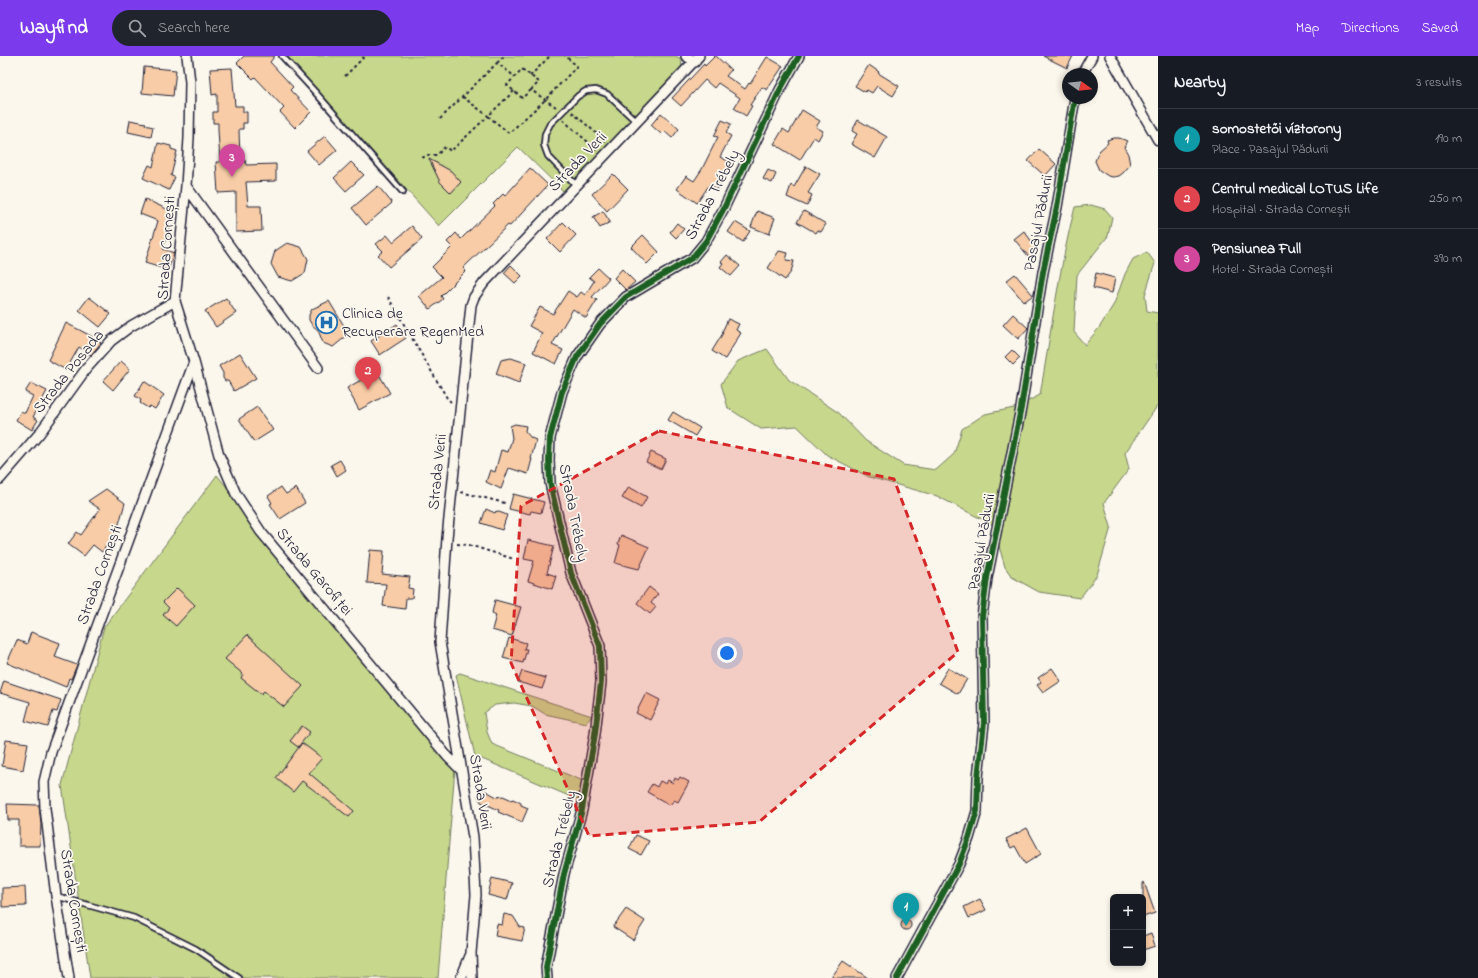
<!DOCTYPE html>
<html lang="en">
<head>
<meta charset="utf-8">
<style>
	:root { --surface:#171b24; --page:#20242c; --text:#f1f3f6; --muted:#9ea1a6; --line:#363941; --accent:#7c3aed }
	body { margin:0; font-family:"Indie Flower",sans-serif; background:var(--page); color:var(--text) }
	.controls { position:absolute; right:12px; bottom:12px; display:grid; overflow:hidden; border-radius:6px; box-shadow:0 2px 6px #0003 }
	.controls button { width:36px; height:36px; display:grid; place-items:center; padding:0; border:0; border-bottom:1px solid var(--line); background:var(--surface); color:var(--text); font:20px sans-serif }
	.compass { position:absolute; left:1062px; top:12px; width:36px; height:36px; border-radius:50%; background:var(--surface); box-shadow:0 2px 6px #0003; rotate:105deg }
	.you { position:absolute; left:727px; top:597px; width:14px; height:14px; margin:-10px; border:3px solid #fff; border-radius:50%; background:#1a73e8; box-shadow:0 0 0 6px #1a73e833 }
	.badge { display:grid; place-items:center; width:26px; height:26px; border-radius:50%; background:var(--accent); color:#fff; font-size:13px; font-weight:700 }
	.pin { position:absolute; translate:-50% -33px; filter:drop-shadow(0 1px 2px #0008) }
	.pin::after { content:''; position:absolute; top:21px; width:14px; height:12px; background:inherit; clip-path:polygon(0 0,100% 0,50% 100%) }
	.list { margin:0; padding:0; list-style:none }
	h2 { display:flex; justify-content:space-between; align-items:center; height:52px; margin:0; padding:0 16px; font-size:17px }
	h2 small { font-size:13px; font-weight:400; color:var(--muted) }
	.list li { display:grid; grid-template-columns:26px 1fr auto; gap:12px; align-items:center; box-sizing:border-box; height:60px; padding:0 16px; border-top:1px solid var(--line) }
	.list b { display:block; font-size:15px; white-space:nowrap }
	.list p { margin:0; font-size:13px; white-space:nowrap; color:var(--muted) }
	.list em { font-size:13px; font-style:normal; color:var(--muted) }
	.icon { flex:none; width:22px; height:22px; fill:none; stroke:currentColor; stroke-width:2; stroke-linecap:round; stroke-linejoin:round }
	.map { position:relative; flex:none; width:1158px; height:922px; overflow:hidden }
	header { display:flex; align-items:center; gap:24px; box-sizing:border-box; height:56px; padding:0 20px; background:var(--accent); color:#fff }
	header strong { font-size:19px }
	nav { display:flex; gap:22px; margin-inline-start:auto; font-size:14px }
	.search { width:280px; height:36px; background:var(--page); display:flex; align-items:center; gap:10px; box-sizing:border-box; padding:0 14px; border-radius:22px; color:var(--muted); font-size:15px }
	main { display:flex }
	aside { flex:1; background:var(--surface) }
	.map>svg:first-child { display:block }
</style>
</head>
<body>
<header>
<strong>Wayfind</strong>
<div class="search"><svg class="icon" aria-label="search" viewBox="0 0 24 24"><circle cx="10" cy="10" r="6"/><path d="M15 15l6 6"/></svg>Search here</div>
<nav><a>Map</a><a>Directions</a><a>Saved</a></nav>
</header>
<main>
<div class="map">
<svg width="1158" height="922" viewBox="0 0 1158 922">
	<rect width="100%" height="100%" fill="#fbf7ec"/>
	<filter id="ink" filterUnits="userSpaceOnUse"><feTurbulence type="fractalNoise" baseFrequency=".025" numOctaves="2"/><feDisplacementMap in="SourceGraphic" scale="8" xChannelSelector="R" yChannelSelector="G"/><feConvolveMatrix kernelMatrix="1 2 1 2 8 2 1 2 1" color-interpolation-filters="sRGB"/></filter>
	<g filter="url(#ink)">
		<path fill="#c7d78b" stroke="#747c63" d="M287,0h389l5,3 1,9 -119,123 -45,-44 -79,79z
			M1091,149l14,4 7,8 -4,19 -31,39 -3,57 11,13 14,-17 15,-24 11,-30 8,-15 14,-7 8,11 -10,32 2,16 11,2v92l-33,48 4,16 -25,34 7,24 -14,48 -17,23 -41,-6 -27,-15 -7,-10 -12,-42 -56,-29 -68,-19 -42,-22 -30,-29 -36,3 -33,-21 -7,-24 17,-23 29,-12 22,31 50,33 27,28 37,24 33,5 18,-16 8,-25 23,-15 29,-6 26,-13c11,-63 19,-126 35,-188z
			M217,419l238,293 -17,210h-348l-28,-193 42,-158z
			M460,617l132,43 -6,7 -41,-9 -13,-8 -18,-3 -19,2 -11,8 3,19 5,12 89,36 4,4 -2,18 -108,-46 -19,-81z"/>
		<path fill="#f7cca6" stroke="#22223b" d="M244,0h31l-5,6 23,25 -3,3 21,22 -16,16 -15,-16 4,-4 -29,-31 -2,2 -16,-16z
			M715,0h1l15,14 -5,6 19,13 4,-6 1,1 17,-27 16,9 -16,24 -5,-3 -12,18 2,1 -6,10 -12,-8 6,-10 -22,-15 -4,5 -9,-8 -24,26 -9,-8 32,-34 1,2z
			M1043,0h30l-6,12z
			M869,9l10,7 -1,1 21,13 -6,10 -16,-10 -5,7 -5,-3 -2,2 -10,-6z
			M144,11l32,3 -3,26 -31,-3z
			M232,12l3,38h8v6h4v11h-4v6h-4l1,32 5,-1 1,5 30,-1v17l-30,1 2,24h13l1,25 -26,1v-40l-18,1 -2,-31h4l-2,-32v-7h-5v-11h4v-18l-5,1 -2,-26z
			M802,54l18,11 -4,6 7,4 -5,9 -4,-3 -14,23 -26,-16 9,-15 6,4z
			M661,57l18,16 -7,9 -8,-7 -3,3 -10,-9z
			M130,64l16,3 -1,2 8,2 -2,10 -23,-5z
			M722,64l9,4 -5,9 5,3 -11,21 10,5 -2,4 2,1 -13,22 -7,-5 -13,19 -20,-14 9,-13 8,5 8,-12 16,-32 -4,-1z
			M858,64l29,17 -12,21 -24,-14 6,-10 -5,-3z
			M325,80l12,14 -18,15 -12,-14z
			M1113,82h6l9,3 -4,6 4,7 2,11 -7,8 -4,3 -6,1 -5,-1 -9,-6 -4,-9 4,-10 9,-8 -1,-3z
			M158,87l13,3v3l6,2 -6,25 4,1 -6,13 -26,-12 6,-13 4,2z
			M1039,93l17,15 -11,12 -17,-15z
			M429,103l22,12 10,11 -10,11 -11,-11z
			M351,106l13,13 -18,16 -12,-13z
			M806,110l14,8 -12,19 4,2 -5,11 -20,-9 4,-12 3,2z
			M530,112l18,17 -38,41 -2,-1 -45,43 3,3 -25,25 2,3 -13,10 -11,-13 23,-19 -10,-10 20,-20 -5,-5 9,-9 5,6 4,-4 30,-29 -2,-2 10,-10 2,2z
			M768,114l8,4 -4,9 -9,-4z
			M613,118l15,15 -21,22 -15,-17z
			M378,130l14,17 -26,22 -14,-17z
			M145,143l28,13 -6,15 3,2 -7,20 11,4 -6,17 -23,-7 13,-42 -18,-7z
			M603,155l7,11 -10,6 -7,-11z
			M757,155l18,7 -6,16 -18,-7z
			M804,155l22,13 -5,8 -3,-2 -2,3 -19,-11z
			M563,166l13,13 -16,17 -13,-13z
			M735,166l15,9 -7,11 -15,-10z
			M677,167l7,6 -8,9 -6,-6z
			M412,170l10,13 -33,28 -11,-12 5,-4 -7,-7 11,-9 6,7z
			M1024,175l14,19 -9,7 -15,-18z
			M643,179l16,17 -12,12 -16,-17z
			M287,187l14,4 7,12 -3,14 -13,8 -14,-4 -7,-13 4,-13z
			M779,195l9,2 -2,7 8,1 -3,11 -6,8 -17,-12z
			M727,199l13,11 -9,10 -11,-9 3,-4 -2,-1z
			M511,209l11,11 -7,7 -11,-10z
			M598,212l11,10 -17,19 5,3 -11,18 -13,-9 -21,36 11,5 -7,14 -23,-12 9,-19 -13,-7 11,-19 13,7 15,-23 9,6 4,-5 4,3 9,-14 -5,-4z
			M622,213l13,13 -9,8 -12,-12z
			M1096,217l19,5 -3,15 -19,-5z
			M1015,218l18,21 -9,7 -18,-21z
			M89,241l22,17 -11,13 -21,-17z
			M226,242l10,15 -20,14 -11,-16z
			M329,245l20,33 -16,13 -10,-4 -5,-13 -6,-5 -3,-5v-5l3,-6z
			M1013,258l15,14 -10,11 -15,-14z
			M728,263l11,5 -3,6 5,3 -16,26 -13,-8 11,-18 -1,-1z
			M66,267l27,14 -1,1 9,5 -10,12 -12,-8 -13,23 -18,-10z
			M397,268l9,14 -26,17 -9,-14z
			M1012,294l8,8 -7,7 -8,-8z
			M240,297l16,25 -22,13 -6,-10h-3l-2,-3v-5l-4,-7z
			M511,302l15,5 -7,20 -23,-9 5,-14z
			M121,305l9,8 -17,21 -10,-9z
			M377,315l13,22 -31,17 -12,-22z
			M144,325l20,14 -9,14 -5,-3 -2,2 -8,-5 1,-3 -6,-4z
			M31,327l16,8 -14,26 5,3 -6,10 -16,-10 5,-9 4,2 8,-17 -8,-4z
			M257,351l16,23 -19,12 -15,-23z
			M673,356l27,16 -5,8 -27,-16z
			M515,368l11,2 -1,5 6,7 5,2 -5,19h1l-4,15 -19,-6 -8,21 -15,-7 4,-12 5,2 6,-22 7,2 4,-14 -2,-12z
			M651,396l15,7 -5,10 -15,-7z
			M340,404l6,10 -9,6 -6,-11z
			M281,431l5,7 10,-6 9,15 -25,16 -10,-15 2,-1 -4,-7z
			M629,431l18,10 -6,11 -19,-10z
			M106,433l19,14 -8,28 -15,21 -9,-7 -9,11 -16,-12 9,-12 4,3 19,-26 -12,-8z
			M513,438l31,8 -3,11 -10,-2 -1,3 -21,-5z
			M486,453l9,4 1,-2 11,4 -5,15 -21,-7z
			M621,479l28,12 -10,22 -24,-6 5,-18 -2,-1z
			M528,484l26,6 -7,27 9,3 -4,13 -24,-8 6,-20 -10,-2z
			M370,494l14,1 -2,23 28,3 -2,11 5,1 -1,9h-6l-1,11 -22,-3 3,-22 -19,-1z
			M649,531l9,7 -7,9 5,4 -6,7 -13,-11z
			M177,532l18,17 -19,21 -13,-11 6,-7 -6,-6z
			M495,544l26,7 -9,29 -20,-6 4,-15 -4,-2z
			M31,576l29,11 -5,14 22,8 -6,14 -2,-1 -3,9 -59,-24 10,-23 10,4z
			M247,579l56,51 -19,21 -20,-16 -3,3 -20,-16 2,-4 -18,-15z
			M509,582l17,5 -2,6h3l-4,14 -20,-5z
			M948,612l19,11 -9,15 -19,-11z
			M1052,612l9,13 -18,12 -6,-8 4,-3 -3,-4z
			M522,615l24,7 -4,11 -24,-7z
			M4,625l57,19 -4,12 -4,-1 -5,16 -23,-6 5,-19 -30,-9z
			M646,637l14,7 -10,20 -14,-7z
			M302,670l8,6 -12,15 -8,-6z
			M6,684l22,3 -5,27 -21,-4z
			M302,687l20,15 -13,15 45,38 -5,6 -47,-36 -9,11 -17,-14z
			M680,721l9,5 -11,20 -4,-2 -4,5 -23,-13 5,-8 5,3 3,-6 6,3 2,-4 5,3 2,-5 3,2z
			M482,733l15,8 6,-1 9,4 1,-1 8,4v2l7,3 -6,14 -24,-10 1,-2 -18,-8 -3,-6z
			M7,748l32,1 2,19 -1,22h-21v-26h-11z
			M1027,772l14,26 -16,10 -10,-18 -4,2 -5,-9z
			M636,779l13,6 -8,14 -12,-6z
			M492,822l20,5 -5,17 -19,-5z
			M1144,826l11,31 -12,4v-34z
			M25,831l1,19 -24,1v-19z
			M980,843l6,11 -17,8 -5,-11z
			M626,853l19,12 -12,19 -20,-13z
			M504,858l9,2 7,11 5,1 -3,13 -27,-5 2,-12 5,1z
			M901 869a5 5 0 1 1 10 0a5 5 0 1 1-10 0Z
			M1151,877l4,13 -12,4v-14z
			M843,905l25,17h-37z"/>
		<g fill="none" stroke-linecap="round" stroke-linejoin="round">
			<defs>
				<path id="lane" d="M282,0l33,36 88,100
					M576,129l-28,-29 -4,-11 1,-11 5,-10 28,-28 8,-5 10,-1 11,4 30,28
					M56,840l78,22 62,31 43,29"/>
				<path id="street" d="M187,0l3,26 -1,56 -3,48 -11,115 19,61 25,93 17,39 25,38 186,224 15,15
					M686,0l9,6
					M1110,0l48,84
					M1082,18l10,-18
					M186,130l132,182
					M0,423l39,-45 47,-65 25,-28 20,-15 44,-25
					M69,922l-13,-82 -11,-88 -1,-26 7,-30 143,-390
					M461,922l9,-22
					M472,922l-1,-25 5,-58 -3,-58 -33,-195 7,-104 24,-233 3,-8 10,-14 215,-227
					M547,922l-1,-11 18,-93 18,-64 13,-76 6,-52 -1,-36 -29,-73 -21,-90 -1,-23 1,-22 12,-46 15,-35 23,-33 26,-27 66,-39 14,-17 18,-33 56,-118 19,-34
					M897,922l62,-114 10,-26 8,-27 1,-34 6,-54 -2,-106 5,-39 34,-170 22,-136 14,-65 18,-109"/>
			</defs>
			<use href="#lane" stroke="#22223b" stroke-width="8"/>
			<use href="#street" stroke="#22223b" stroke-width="12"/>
			<path stroke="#22223b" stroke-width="2" stroke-dasharray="3 3" stroke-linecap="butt" d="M497,7l7,-7
				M345,20l20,-20
				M530,20l20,-20
				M531,34l-9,8 -15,-13 15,-16 17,13 -8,8 25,17
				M514,35l-26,25 21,17 36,-33 32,-34 -12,-10
				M572,56l33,29
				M440,63l57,-56 17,13
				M563,64l34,30
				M422,102l6,-3h9l8,-8 6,4 37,-35 -25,-19
				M388,241l59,101 4,4
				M461,436l44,11
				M457,488l12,1 45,14"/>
			<use href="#lane" stroke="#fbf7ec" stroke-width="4.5"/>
			<use href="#street" stroke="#fbf7ec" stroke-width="9"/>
			<defs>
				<path id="cycleway" d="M547,922l-1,-11 18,-93 18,-64 13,-76 6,-52 -1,-36 -29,-73 -21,-90 -1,-23 1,-22 12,-46 15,-35 23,-33 26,-27 66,-39 14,-17 18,-33 56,-118 19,-34
					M897,922l62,-114 10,-26 8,-27 1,-34 6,-54 -2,-106 5,-39 34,-170 22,-136 14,-65 18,-109"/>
			</defs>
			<use href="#cycleway" stroke="#fbf7ec" stroke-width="8"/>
			<use href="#cycleway" stroke="#1b5e20" stroke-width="6"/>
		</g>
	</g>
	<path fill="#d62828" fill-opacity="0.2" stroke="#d62828" stroke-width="3" stroke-dasharray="8 5" stroke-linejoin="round" d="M659,375l235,48 64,173 -199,170 -170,14 -78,-173 10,-157z"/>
	<defs>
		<symbol id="hospital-ring" viewBox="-11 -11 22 22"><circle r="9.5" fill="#fbf7ec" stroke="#1f6fb2" stroke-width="1.5"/><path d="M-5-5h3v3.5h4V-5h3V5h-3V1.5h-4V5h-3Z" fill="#1f6fb2"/></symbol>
	</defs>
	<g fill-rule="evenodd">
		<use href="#hospital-ring" x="314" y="254" width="25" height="25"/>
	</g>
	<g text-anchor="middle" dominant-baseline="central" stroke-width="3.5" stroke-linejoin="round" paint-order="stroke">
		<g font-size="16" fill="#22223b" stroke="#fbf7ec">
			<text transform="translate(578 106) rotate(-46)">Strada Verii</text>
			<text transform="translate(713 139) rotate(-62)">Strada Trébely</text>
			<text transform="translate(1039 167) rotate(-79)">Pasajul Pădurii</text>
			<text transform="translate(167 192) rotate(-86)">Strada Cornești</text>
			<text transform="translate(69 316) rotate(-51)">Strada Posada</text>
			<text transform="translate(438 416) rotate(-84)">Strada Verii</text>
			<text transform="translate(573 457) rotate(79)">Strada Trébely</text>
			<text transform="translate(982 486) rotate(-80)">Pasajul Pădurii</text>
			<text transform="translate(314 516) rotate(50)">Strada Garofiței</text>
			<text transform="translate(100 519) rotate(-70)">Strada Cornești</text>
			<text transform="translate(480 736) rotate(81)">Strada Verii</text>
			<text transform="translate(560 783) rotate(-76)">Strada Trébely</text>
			<text transform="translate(73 845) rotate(81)">Strada Cornești</text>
		</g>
		<g font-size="16" fill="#22223b" stroke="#fbf7ec" text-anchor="start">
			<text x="342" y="258">Clinica de<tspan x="342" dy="18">Recuperare RegenMed</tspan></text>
		</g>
	</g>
</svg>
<div class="controls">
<button>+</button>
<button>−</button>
</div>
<svg class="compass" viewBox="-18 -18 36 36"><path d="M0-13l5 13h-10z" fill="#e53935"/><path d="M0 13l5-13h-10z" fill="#9ea1a6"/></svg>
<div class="you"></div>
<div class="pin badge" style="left:906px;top:870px;background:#0f9aa8">1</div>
<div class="pin badge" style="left:368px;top:334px;background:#e0444e">2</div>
<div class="pin badge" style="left:232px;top:121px;background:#d1479c">3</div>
</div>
<aside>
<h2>Nearby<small>3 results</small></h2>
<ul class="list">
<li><span class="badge" style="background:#0f9aa8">1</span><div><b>somostetői víztorony</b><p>Place · Pasajul Pădurii</p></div><em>190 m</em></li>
<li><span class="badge" style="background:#e0444e">2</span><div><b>Centrul medical LOTUS Life</b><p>Hospital · Strada Cornești</p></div><em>250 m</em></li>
<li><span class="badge" style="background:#d1479c">3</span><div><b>Pensiunea Full</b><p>Hotel · Strada Cornești</p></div><em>390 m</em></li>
</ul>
</aside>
</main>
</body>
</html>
